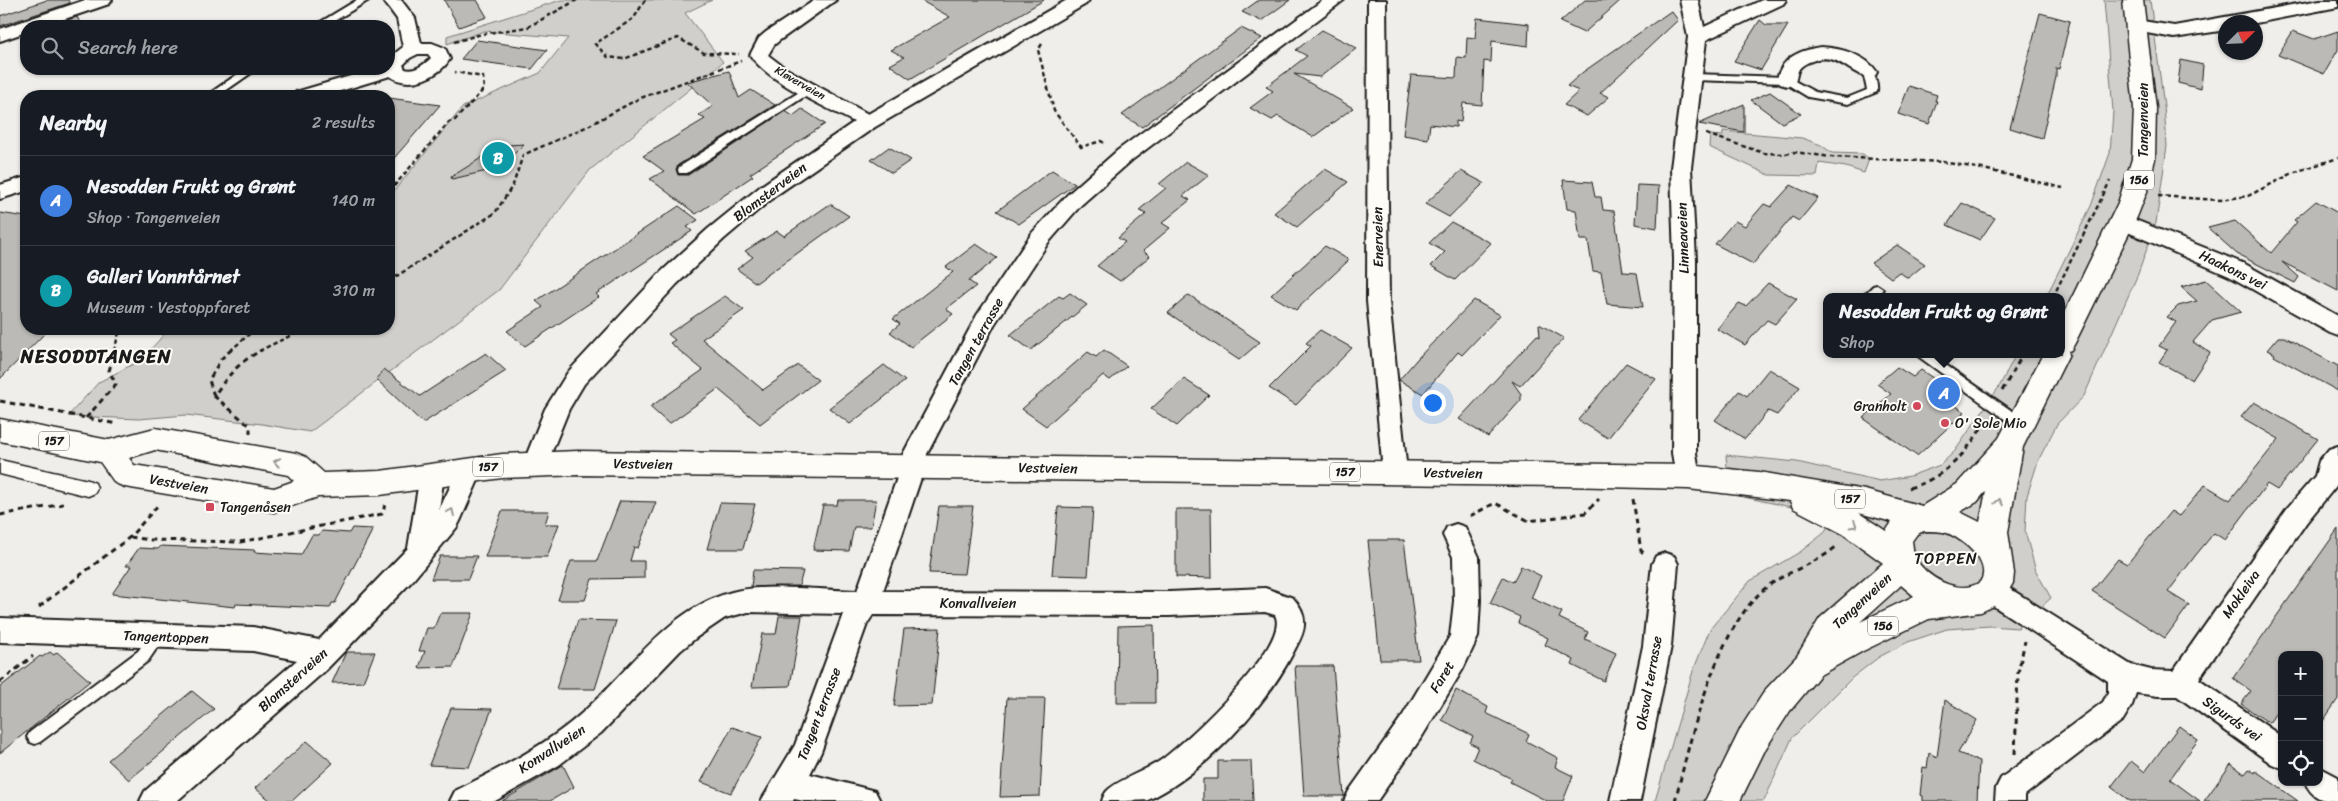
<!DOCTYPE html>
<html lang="en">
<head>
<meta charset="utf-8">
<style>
	:root { --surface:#171b24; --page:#242831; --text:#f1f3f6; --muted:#9ea1a6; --line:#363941; --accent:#8c9099 }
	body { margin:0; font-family:Sriracha,sans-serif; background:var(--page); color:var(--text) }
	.controls { position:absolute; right:15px; bottom:15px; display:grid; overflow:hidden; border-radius:10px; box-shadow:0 1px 4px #0004 }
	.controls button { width:45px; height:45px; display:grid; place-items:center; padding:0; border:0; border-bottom:1px solid var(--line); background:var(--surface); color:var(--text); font:25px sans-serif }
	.compass { position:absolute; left:2218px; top:15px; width:45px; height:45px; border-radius:50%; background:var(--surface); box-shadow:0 1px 4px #0004; rotate:66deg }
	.you { position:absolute; left:1432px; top:402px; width:18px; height:18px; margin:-12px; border:4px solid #fff; border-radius:50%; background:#1a73e8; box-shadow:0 0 0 8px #1a73e833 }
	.badge { display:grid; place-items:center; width:32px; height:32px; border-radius:50%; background:var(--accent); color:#fff; font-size:16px; font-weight:700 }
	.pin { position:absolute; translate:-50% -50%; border:2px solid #fff; box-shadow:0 1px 5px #0006 }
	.popup { position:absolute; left:1823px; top:293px; width:242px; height:65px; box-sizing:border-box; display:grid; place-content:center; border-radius:10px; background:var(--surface); filter:drop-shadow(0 1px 4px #0005); font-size:16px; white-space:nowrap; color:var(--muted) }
	.popup b { font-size:19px; color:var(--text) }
	.popup::after { content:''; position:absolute; left:50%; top:100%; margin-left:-10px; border:10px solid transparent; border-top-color:var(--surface) }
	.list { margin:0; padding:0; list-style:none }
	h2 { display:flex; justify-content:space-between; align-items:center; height:65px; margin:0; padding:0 20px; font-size:21px }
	h2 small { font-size:16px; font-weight:400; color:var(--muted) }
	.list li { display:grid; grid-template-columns:32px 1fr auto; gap:15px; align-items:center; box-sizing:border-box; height:90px; padding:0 20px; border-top:1px solid var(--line) }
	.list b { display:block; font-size:19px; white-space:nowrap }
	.list p { margin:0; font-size:16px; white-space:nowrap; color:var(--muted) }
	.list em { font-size:16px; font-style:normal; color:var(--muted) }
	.icon { flex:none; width:28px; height:28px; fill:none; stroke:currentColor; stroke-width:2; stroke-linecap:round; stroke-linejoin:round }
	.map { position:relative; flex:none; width:2338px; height:801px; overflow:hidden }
	.search { position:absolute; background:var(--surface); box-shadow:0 1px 4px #0004; left:20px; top:20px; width:375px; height:55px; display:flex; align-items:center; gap:12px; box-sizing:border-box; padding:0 18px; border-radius:20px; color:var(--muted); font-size:19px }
	.panel { position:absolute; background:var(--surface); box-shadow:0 1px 4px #0004; left:20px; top:90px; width:375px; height:245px; border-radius:20px }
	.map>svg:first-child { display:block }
</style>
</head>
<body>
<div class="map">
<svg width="2338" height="801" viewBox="0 0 2338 801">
	<rect width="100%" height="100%" fill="#f0eeea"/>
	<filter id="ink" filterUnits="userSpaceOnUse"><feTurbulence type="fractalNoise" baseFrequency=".02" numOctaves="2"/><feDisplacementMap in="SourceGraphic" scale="10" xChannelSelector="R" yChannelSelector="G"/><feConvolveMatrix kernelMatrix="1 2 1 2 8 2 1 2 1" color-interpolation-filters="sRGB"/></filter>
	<g filter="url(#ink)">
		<path fill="#d0cfcc" stroke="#767674" d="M561,0h151l-27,13 38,49 -133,108 -91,120 -189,142 -48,-8 -76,-9 -47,4 -71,-3 31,-34 42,-22 28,-31h220v-132l74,-90 77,-34 28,-35 -84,-7 -37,13v-8z
			M2104,0h46l14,106 3,40 -11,77 -18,51 -54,122 -27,28 -19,37 -11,35 -2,36 11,39 15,27 -33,30 -28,-2 -43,3 -39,13 -29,15 -26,20 -61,61 -28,63h-109l38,-130 17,-42 40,-48 50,-29 24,-19 6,-11 -34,-14 -67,-14 -3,-39 71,7 83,19 30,-5 30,-11 15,-14 44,-64 17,-33h46v-57h-16l45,-91 19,-53 3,-42z
			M1723,131l79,7 19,7 11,8 31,1 6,5 -5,14 -18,-6 -27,-4 -2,13 -48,-1 -60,-28 1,-12 13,1z"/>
		<path fill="#bbbab6" stroke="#1c1c1c" d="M47,0h21l2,3 -70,23v-10z
			M444,0h33l10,17 -28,10z
			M920,0h124l-134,79 -20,-14 14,-8 -13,-7 59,-33z
			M1259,0h31l-29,21 -19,-9z
			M1585,0h36l-37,33 -24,-11z
			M1671,11l7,9 -78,73 9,4 -22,19 -23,-11 15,-14 -12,-5 16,-14z
			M2040,13l30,8 -11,48 -3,-1v9l-14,61 -32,-10z
			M77,17l5,9h-33z
			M1477,18l52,6 -1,22 -36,-5 -1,21 -7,-1 -2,44 -19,-2 -2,19 -5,-1v6l-26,-3 -2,15 -25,-4 8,-60 45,3 1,-21 9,1 1,-21 8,1z
			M1760,20l6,5h22l-27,45 -27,-9z
			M1241,28l21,10 -120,89 -20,-12z
			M1322,30l35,18 -37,29 -26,-3 59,34 -40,29 -35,-21 -6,4 -22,-12 23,-17 -7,-4 41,-31 -11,-6z
			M2293,31l21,8 24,-8v19l-14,24 -46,-19z
			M477,40l70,10 -15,19 -71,-10z
			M2181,60l22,5 -2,24 -23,-6z
			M729,71l10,27 12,-8 24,15 -97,60 -2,4 2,6h10l97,-64 8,5 9,-7 23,15 -75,50 3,2 -57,38 -46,-35 14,-8 -21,-15 62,-37 -6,-4 14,-9 -26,-24z
			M1909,86l28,9 -2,6h2l-8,23 -31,-10z
			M1770,92l31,22 -19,9 -31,-23z
			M389,98l51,7 -51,59z
			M1744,104v28l-45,-8z
			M524,144l-24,24 -48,11 -1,-2 38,-24 3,-7z
			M889,147l22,13 -19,13 -21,-13z
			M1186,162l23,13 -26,21 7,4 -28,23 8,5 -27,23 7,5 -30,25 -23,-15 28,-24 -7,-4 28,-24 -7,-4 27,-22 -7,-4z
			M1325,169l23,13 -51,45 -23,-14z
			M1052,170l23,14 -56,40 -22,-13z
			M1461,171l23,12 -35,34 -24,-13z
			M1563,180l29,2 3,15h6l2,13 11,1 9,61 14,1 6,34 -36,-3 -6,-32 -8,-1 -5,-31h-8l-4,-30 -9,-1z
			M1637,185l22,1 -2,42 -22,-4z
			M1791,185l27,13 -19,23 -7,-4 -39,47 -38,-20 20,-23 10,5 19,-22 7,3z
			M2316,201l22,12v78l-56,-29 17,15 -4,6 -58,-29 -29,-26 27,-7 36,32 26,-31 -3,-2z
			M1962,203l33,15 -15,22 -33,-15z
			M830,204l19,12 -93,67 -19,-14 16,-12 -8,-6 32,-20 7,5z
			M679,206l19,14 -11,7 5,4 -96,63 3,3 -74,49 -18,-15 36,-24 -7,-6z
			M0,213l26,4v112h23l-49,50z
			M1451,222l40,21 -36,37 -24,-14 14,-14 -16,-9z
			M976,244l21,14 -28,23 7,5 -30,23 7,5 -42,33 -21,-15 10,-8 -7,-5 60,-47 -7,-5z
			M1897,245l28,19 -17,14 -9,-6 -8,6 -20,-15z
			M1325,246l24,14 -53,50 -25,-15z
			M2206,280l35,32 -29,8 -19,22 17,11 -18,27 -33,-18 8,-12 -8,-4 17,-24 -9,-5 11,-11 19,-5 -16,-14z
			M1768,283l29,16 -22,25 -8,-4 -22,25 -28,-16 22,-26 7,3z
			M1070,293l17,12 -56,45 -21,-15 49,-39 4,2z
			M1189,295l71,47 -21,18 -71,-47z
			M725,296l19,14 -42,29 61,51 35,-25 20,15 -58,44 -42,-35 -49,35 -19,-17 53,-37 -33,-27 5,-3 -7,-6z
			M1474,300l26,15 -38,40 -4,-3 -35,42 -24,-14 18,-21z
			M1539,324l25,14 -44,48 -8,-5 9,13v6l-33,37 -29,-18 78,-84 3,2z
			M1320,330l32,18 -56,57 -27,-17 42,-42 -5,-3z
			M2278,337h6l54,29v25l-64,-35 1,-2 -8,-4z
			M1104,350l23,16 -17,14 -7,-5 -57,51 -24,-17 66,-57 8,5z
			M486,353l20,18 -83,52 -47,-44 8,-10 36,27z
			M1626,363l30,16 -48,59 -30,-18z
			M884,365l21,16 -55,43 -21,-16z
			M1897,367l16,10 8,-7 34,23 -8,7 18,12 -48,44 -54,-38 28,-24 -14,-10z
			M1769,369l31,18 -23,28 -9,-4 -23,28 -30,-19 24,-29 8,5z
			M1184,379l25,16 -32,31 -26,-17z
			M2254,402l64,37 -41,51 -10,-6 -42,56 -11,-7 -19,23 -27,36 21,13 -24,33 -73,-47 26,-32 9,5 44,-53 8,5 26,-31 25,15 49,-61 -38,-22z
			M838,500h38l-5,27h-17l-5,24 -36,-1 10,-45h14z
			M620,501l36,1 -18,46 -4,-1 -4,14h14v17l-52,1 -7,21h-27l13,-39h26z
			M720,503l35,1 -12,45h-36z
			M939,506h34l-9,68 -35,-1z
			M1058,507l35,1 -5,68 -36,-1z
			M1176,509h35l1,69 -36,-1z
			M502,511h47l-4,13h14l-12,33h-62z
			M352,528l21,1 -38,74h-3l-2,5 -94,-4 -1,3 -123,-13 19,-28h-5l13,-18 19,1 3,-3 94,4 -1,2 47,3 11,-20h7l3,-4 27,2z
			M2338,529v170l-19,28v-72h-37v49l-13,19 -28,-19 10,-13 -18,-13z
			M1368,540h36l15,120h-39z
			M440,556h37l-9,23h-37z
			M1521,566l20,10 -10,22 31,14 -3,6 29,14 -3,7 31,14 -12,28 -32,-16 2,-5 -29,-15 3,-7 -30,-15 2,-6 -30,-14 13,-26 10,5z
			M753,570l50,1 -4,15 -48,1z
			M440,613h33l-20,54 -34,1 6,-17h-6l8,-23h7z
			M779,616h23l-12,70 -38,1 10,-53h14z
			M578,620l38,1 -21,68h-39z
			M1154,625l1,78h-38l1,-77z
			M940,628l-8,77 -38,1 10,-77z
			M50,652l4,3 3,-3 33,29 -90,72v-66l40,-31 2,1z
			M346,652h29l-12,30 -31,1z
			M1295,666h38l11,130h-40z
			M1456,690l32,17 -2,6 43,21 -3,7 32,17 -3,9 18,9 -10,25h-16l-37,-19 2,-3 -39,-20 5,-12 -8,-4 3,-7 -31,-16z
			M192,691l22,18 -85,71 -21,-20z
			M1007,698h38l-5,98 -40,1z
			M1945,700l32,20 -19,33 21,8 -2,40h-54v-5l-3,-1 3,-28 4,1 2,-15 8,4z
			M451,708l41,1 -23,58 -40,-2z
			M2179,726l19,14 -28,39 30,22h-70l-19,-14 20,-26 14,11z
			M732,727l30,10 -31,56 -30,-11z
			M307,741l26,22 -41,38h-21l-16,-13z
			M1218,761h33l2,40h-50v-22h15z
			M2231,764l14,10 4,-5 6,4 1,-2 42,30h-94z
			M563,765l11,22 -24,14h-48z"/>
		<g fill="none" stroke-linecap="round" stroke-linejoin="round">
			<defs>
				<path id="service" d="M357,0h12l-43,26h-12z
					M245,69h12l-39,27h-12z
					M1868,69c7,2 10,16 9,23l-29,12 -40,-7 -23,-14 -92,-3 -5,-3 5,-3 94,3 28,15 32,6 20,-8 -4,-18z
					M809,86l5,3 -1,2 -126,82h-8l-1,-3 1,-3z
					M1877,285l6,4 -7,8h-14l11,-11z
					M1915,354h15l95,66 2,4 -2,4h-8z
					M158,630l5,1 2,5 -17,25 -108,81 -5,2 -5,-2 -3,-5 3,-5 108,-81 15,-20z"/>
				<path id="pedestrian" d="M0,460l88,20 7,3 2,5 -2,5 -7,3 -88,-22z"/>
				<path id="minor" d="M85,0h27l-3,4 -65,22h-18v6l-26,9v-12z
					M383,0h18l14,18 6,25h11l13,5 5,11c-11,18 -41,31 -60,17l-66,20h-30l2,-4 78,-23h15v-11l14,-11 -6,-28zM418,54h10l3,4c-7,7 -17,14 -26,11l-2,-4 7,-7z
					M815,0h21l-56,40 -6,5 -6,10 17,13 83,46 199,-114h22l-3,4 -211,123 -100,69 -51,43 -47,45 -93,100 -15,25 -25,62 -9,3 -9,-3 -3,-7 22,-55 23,-37 93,-100 47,-43 53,-43 93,-64c-30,-16 -86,-40 -104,-67l9,-17 7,-6z
					M1323,0h21l-212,160 -51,45 -33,38 -54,82 -67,129 -7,27 -37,110 286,1 96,-4 28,10c7,8 12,16 11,27 0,9 -7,20 -11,28 -28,54 -89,121 -145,147 -10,1 -35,1 -46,1 1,-3 3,-8 5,-10 10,-11 43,-22 57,-33 23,-17 128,-114 111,-143l-10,-3 -96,4 -296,-1 -6,9 -46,128 -11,22 65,17 5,10h-76l-10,-2 -1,2h-32l34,-56 48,-131 -95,-2 -23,6 -28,19 -17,14 -79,82 -42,32 -64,36h-45l5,-10c43,-22 89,-44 126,-77 49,-43 85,-104 151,-122 32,-9 90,-2 125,-1l39,-110 7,-27 74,-139 55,-82 35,-38 51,-45z
					M1368,0h18l3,301 18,171 -3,7 -9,3 -9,-3 -3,-7 -16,-171z
					M1680,0h18l6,27 58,-27h24l-3,4 -77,36 -15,128 5,92v193l4,24 -3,7 -9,3 -9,-3 -3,-7 -4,-24 2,-193 -3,-92 17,-131z
					M2320,0h18v7l-82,16 -30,-1v8l-52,8 -44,-8 -3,-4 3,-4 6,-2 38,6z
					M1821,47c20,1 45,8 56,25l-2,4c-22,6 -35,-27 -63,-15 -4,1 -10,4 -13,8 -3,5 -2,10 -5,15l-7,2 -7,-2 -3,-4c4,-23 24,-30 44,-33z
					M26,177v14l-26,8v-14z
					M2123,215l122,49 93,52v20l-8,-3 -101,-57 -113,-49 -4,-5 4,-5z
					M2338,446v36l-2,4 -30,37 -107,156 83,58v31l-10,-4 -95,-68h-19l-22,-3 -4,12 -9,15 -98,75v6h-30l1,-13 5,-10 102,-76 5,-9v-12l-125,-82 -4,-8 4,-8 9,-4 9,4 130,82 20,5 22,1 115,-164 27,-31 4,-15 10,-12z
					M471,459l9,3 3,7 -22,50 -4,8 -44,53 -87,90 -149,131h-37l5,-10 152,-131 -44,-9 -253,-9v-24l253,9 66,13 89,-92 12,-73 3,-7 9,-3 9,3 3,7 -5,35 23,-48z
					M1456,524l9,3 14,30 1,44 -2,36 -15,32 -40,66 -46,66h-33l5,-10 54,-76 47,-79 4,-35 -1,-44 -10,-22 4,-8z
					M1665,553l9,3 4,8 -7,82 -31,155h-30l33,-155 9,-82 4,-8z
					M2319,767l19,10v24c-16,0 -26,-3 -33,-19h14z"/>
				<path id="primary" d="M2123,0h20l13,108 -1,51 -7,30 -11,28 -62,126 -4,7 -3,1 1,3 -46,93 -15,85 6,41 -1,10 -11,19 -21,10 -52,7 -66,32 -43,24 -30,36 -24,37 -26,53h-35l37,-75 24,-37 31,-33 23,-38 63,-55 -40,-29 -50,-26 -3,-7 -102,-12 -125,-3 -985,-11 -76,3 -122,17 -62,2 -44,15 -149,-25 -10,-4 -15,-21 -100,-21v-22l109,21 46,-12 141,25 10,4 18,16 56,-2 122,-17 76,-3 1110,14 71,7 106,18 57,16 35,-22 42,-46 44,-84h19v-36l56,-115 14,-44 2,-51zM155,450l133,25 6,6 -20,7 -140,-23 -5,-7zM1986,491l-6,31 -20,-10 17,-10zM1859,513l33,9 -6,9zM1924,531c7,0 16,0 23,2 16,6 46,31 33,49 -20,14 -55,-4 -65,-25 -2,-4 -2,-11 -3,-16l5,-7zM1901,585l13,11 -54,26 38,-34z"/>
			</defs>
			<use href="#service" stroke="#1c1c1c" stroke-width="4"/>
			<use href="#pedestrian" stroke="#1c1c1c" stroke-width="3"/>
			<use href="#minor" stroke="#1c1c1c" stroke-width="4"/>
			<use href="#primary" stroke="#1c1c1c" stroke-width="3"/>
			<path stroke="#1c1c1c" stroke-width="2.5" stroke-dasharray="4.5 3" stroke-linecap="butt" d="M645,0l-11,18 -39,26 13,13 16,2 54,-21 26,15 35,1
				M454,42l28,-8 46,-7 49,-27
				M1042,44l-4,6 16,61 27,36 20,-6 5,3
				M1706,134l58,19 21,1 9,-2 37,5 112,5 45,8 75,18
				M389,192l60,-70 6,-2 29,-31 -1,-12 -28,-5
				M2158,196l62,4 28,-4 47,-24 43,-14
				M389,281l106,-68 18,-28 10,-30 65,-29 50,-27 103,-38
				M2053,297l57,-116
				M114,351l6,-22
				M230,351l25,-22
				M259,351l45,-22"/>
			<path stroke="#1c1c1c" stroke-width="3" stroke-dasharray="5.5 4.5" stroke-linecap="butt" d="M2002,391l21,-37
				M214,396l-5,-16 12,-21 10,-9
				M0,401l117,23
				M86,418l30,-34 -7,-13 6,-21
				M250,434v-8l-36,-30c13,-20 26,-35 48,-46
				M1909,488c36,-10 59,-36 77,-68
				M1633,499l8,52 3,2
				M0,515l63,-11
				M1470,516l25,-13 34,18 56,-8 14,-14
				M130,537l21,3 89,2 142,-28 3,-9
				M39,607l91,-70 29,-33
				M0,682l33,-26
				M2015,754l3,-81 7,-32
				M1675,801c16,-63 38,-163 86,-209 22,-21 54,-26 77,-47"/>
			<use href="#service" fill="#fdfcf7" fill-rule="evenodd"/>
			<use href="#pedestrian" fill="#fdfcf7" fill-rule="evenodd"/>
			<use href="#minor" fill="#fdfcf7" fill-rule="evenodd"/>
			<use href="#primary" fill="#fdfcf7" fill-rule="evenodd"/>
		</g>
		<defs><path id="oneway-chevron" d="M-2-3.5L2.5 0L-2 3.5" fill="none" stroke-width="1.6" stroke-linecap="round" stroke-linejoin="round" transform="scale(1.25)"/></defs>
		<g stroke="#989794">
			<use href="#oneway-chevron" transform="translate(277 462) rotate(-169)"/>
			<use href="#oneway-chevron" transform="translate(1999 502) rotate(-79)"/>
			<use href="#oneway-chevron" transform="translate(451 512) rotate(-65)"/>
			<use href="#oneway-chevron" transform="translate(1854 525) rotate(31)"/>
		</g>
	</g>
	<g fill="#d1495b" stroke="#fdfcf7" stroke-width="2">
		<circle cx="1917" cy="406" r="5"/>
		<circle cx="1945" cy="423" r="5"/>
		<rect x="205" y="502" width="10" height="10" rx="2.5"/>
	</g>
	<g text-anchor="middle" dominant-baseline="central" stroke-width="4" stroke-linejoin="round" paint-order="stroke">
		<g font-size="11" fill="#1c1c1c" stroke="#fdfcf7">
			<text transform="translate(800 83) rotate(30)">Kløverveien</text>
		</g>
		<g fill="#fdfcf7" stroke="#605f5e" stroke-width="1">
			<rect x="2124" y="170.5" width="30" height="19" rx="4"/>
			<rect x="39" y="431.5" width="30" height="19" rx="4"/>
			<rect x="473" y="457.5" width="30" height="19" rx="4"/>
			<rect x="1330" y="462.5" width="30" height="19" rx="4"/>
			<rect x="1835" y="489.5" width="30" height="19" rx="4"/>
			<rect x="1868" y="616.5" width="30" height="19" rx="4"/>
		</g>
		<g font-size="12" font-weight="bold" fill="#1c1c1c">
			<text x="2139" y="180">156</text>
			<text x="54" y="441">157</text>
			<text x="488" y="467">157</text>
			<text x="1345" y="472">157</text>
			<text x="1850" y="499">157</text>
			<text x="1883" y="626">156</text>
		</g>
		<g font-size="14" fill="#1c1c1c" stroke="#fdfcf7">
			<text transform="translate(2143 120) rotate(-90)">Tangenveien</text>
			<text transform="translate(770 192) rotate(-37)">Blomsterveien</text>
			<text transform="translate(1378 237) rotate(-91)">Enerveien</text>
			<text transform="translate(1683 238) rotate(-92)">Linneaveien</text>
			<text transform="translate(2233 270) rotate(26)">Haakons vei</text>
			<text transform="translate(976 342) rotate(-61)">Tangen terrasse</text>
			<text transform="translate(643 464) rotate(1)">Vestveien</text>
			<text transform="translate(1048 468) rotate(1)">Vestveien</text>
			<text transform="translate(1453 473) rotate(1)">Vestveien</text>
			<text transform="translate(179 484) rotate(10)">Vestveien</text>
			<text transform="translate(2241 594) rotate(-55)">Mokleiva</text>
			<text transform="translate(1862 601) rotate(-43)">Tangenveien</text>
			<text x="978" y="603">Konvallveien</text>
			<text transform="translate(166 637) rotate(2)">Tangentoppen</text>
			<text transform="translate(1442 677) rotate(-59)">Faret</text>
			<text transform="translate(293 680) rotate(-42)">Blomsterveien</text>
			<text transform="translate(1649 683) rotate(-80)">Oksval terrasse</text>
			<text transform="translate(819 714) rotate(-69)">Tangen terrasse</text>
			<text transform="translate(2232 719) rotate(35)">Sigurds vei</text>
			<text transform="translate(552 749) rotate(-33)">Konvallveien</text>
		</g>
		<g font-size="14" fill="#1c1c1c" stroke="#fdfcf7" text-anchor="start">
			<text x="1907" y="406" text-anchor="end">Granholt</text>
			<text x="1955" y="423">O' Sole Mio</text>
			<text x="220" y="507">Tangenåsen</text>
		</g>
		<g font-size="16" letter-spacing="1" fill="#1c1c1c" stroke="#fdfcf7">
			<text x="1946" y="558">TOPPEN</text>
		</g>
		<g font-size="19" font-weight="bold" letter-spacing="1" fill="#1c1c1c" stroke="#fdfcf7">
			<text x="96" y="356">NESODDTANGEN</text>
		</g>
	</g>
</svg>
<div class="controls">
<button>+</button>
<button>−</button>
<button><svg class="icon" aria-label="locate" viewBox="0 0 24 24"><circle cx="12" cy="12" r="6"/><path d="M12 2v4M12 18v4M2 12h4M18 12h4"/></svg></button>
</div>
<svg class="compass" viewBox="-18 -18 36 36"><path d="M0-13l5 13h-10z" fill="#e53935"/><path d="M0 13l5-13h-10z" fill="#9ea1a6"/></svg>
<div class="you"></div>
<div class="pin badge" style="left:1944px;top:393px;background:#3f7fe0">A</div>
<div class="popup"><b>Nesodden Frukt og Grønt</b>Shop</div>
<div class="pin badge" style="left:498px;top:158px;background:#0f9aa8">B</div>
<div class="search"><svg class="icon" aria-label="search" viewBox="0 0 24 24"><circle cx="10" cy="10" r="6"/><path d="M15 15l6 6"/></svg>Search here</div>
<section class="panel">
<h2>Nearby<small>2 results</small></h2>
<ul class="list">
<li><span class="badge" style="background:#3f7fe0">A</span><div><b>Nesodden Frukt og Grønt</b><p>Shop · Tangenveien</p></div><em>140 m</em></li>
<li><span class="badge" style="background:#0f9aa8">B</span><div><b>Galleri Vanntårnet</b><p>Museum · Vestoppfaret</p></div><em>310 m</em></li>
</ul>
</section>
</div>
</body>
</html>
